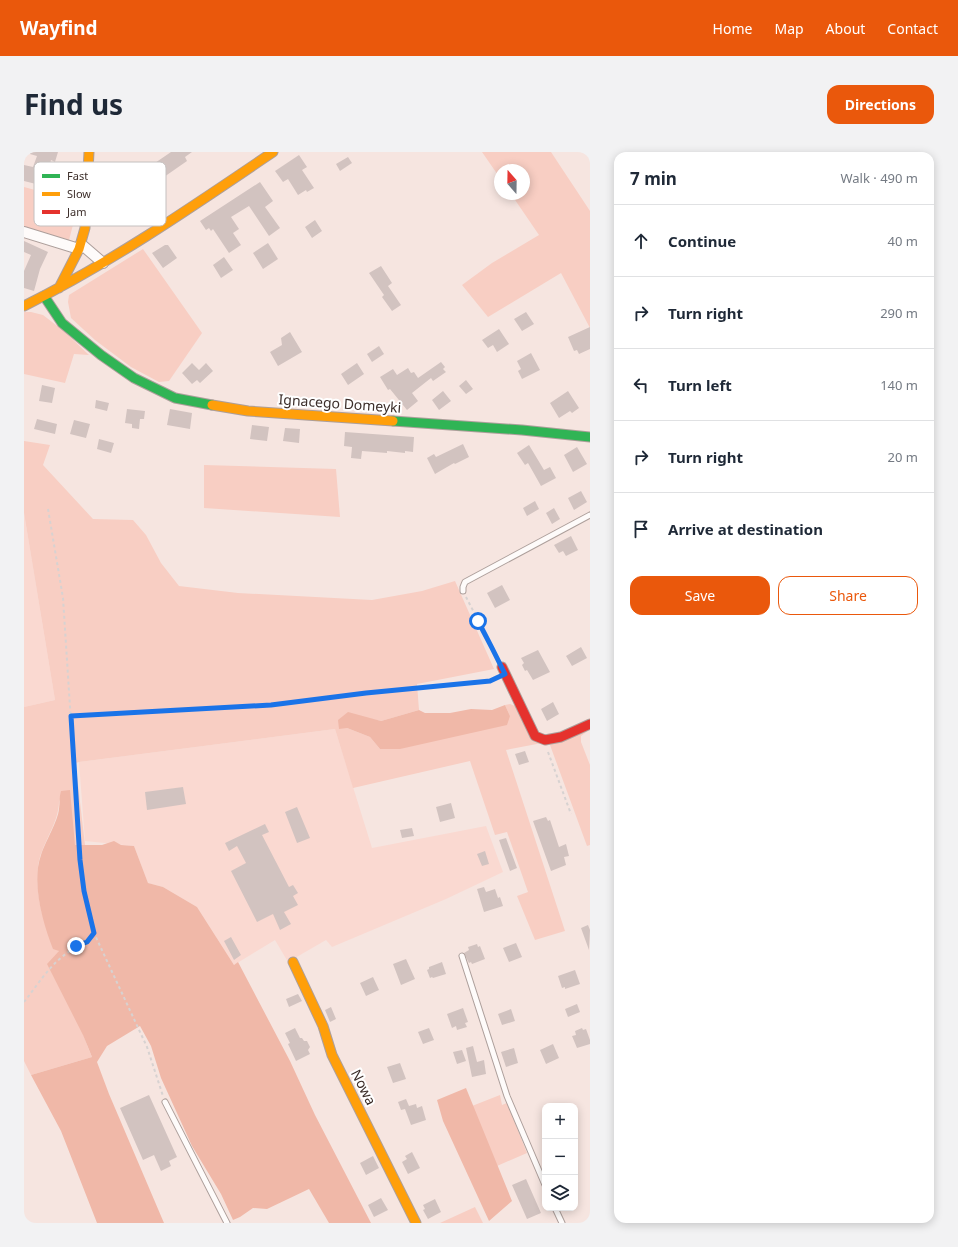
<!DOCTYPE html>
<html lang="en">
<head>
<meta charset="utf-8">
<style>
	:root { --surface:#fff; --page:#f2f2f3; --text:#1f2937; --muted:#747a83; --line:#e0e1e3; --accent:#ea580c }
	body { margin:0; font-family:"Noto Sans",sans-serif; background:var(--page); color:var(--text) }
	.controls { position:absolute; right:12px; bottom:12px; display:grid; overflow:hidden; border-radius:8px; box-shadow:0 2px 10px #0003 }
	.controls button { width:36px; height:36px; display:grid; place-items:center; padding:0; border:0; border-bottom:1px solid var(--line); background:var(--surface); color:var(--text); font:20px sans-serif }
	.compass { position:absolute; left:470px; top:12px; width:36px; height:36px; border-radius:50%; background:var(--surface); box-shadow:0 2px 10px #0003; rotate:340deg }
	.stop { position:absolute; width:12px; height:12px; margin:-9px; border:3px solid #1a73e8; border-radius:50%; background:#fff }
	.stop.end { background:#1a73e8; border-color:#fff; box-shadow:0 1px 4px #0008 }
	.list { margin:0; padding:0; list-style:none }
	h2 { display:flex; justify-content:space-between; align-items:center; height:52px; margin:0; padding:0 16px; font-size:17px }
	h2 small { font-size:13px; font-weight:400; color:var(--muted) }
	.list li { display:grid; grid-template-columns:26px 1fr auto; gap:12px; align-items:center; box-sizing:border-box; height:72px; padding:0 16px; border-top:1px solid var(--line) }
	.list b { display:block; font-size:15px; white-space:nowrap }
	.list em { font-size:13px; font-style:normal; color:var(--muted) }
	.actions { display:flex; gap:8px; padding:12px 16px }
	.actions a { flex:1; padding:9px 0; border:1px solid var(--accent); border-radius:12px; text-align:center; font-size:14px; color:var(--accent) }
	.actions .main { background:var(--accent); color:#fff }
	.icon { flex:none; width:22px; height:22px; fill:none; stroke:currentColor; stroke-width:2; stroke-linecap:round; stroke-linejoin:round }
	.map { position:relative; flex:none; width:566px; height:1071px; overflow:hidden; border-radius:12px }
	header { display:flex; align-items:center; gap:24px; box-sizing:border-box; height:56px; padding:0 20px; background:var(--accent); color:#fff }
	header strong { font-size:19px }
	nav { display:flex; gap:22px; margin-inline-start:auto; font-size:14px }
	.intro { display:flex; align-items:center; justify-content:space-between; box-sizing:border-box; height:96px; padding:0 24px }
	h1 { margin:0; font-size:28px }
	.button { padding:10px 18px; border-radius:12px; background:var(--accent); color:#fff; font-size:14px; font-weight:700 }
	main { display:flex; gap:24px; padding:0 24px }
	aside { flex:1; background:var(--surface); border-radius:12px; box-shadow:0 2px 10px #0003 }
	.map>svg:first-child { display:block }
</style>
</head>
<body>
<header>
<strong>Wayfind</strong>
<nav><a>Home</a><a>Map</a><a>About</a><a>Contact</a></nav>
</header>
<div class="intro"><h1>Find us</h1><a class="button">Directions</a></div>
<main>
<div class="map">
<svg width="566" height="1071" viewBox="0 0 566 1071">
	<rect width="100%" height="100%" fill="#f6e5e0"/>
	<path fill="#fad9d1" d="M0,361l31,187 -31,7z
		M311,577l37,119 114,-22 17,46 -57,27 -114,48 -6,-7 -38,22 -13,-22 -41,25 -37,-58 -34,-20 -15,-4 -14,-37 -49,-5 -6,-79z"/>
	<path fill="#f8cec3" d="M458,0h69l39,59v117l-29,-55 -73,44 -26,-32 30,-22 47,-28 -28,-41h13v-24h-24v8z
		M0,35l55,15 -10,38 -45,-11z
		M119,97l59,84 -33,48 -10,1 -28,-15 -36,-27 -24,-22 -3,-16 1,-7z
		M0,160h7l12,3 22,17 24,23 -15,-1 -9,29 -41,-9z
		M0,289l26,4 -7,20 50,54 40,1 13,15 15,28 18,23 59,7 134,7 50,-9 33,-10 39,88 -77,15 2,26 -38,11 -15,-3 -27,10h8l23,9 10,12 130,-33 -5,-11 5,-1 5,2 27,37 -36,7 59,181 -30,9 -18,-44 11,-4 -21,-60 -12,3 -25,-74 -117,27 -18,-59 -256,33 -3,1v4l9,78h-10l-16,-46c1,25 -19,45 -21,69 -2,17 1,38 7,54 4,10 11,20 14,30 12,35 18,71 33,105l-61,18 -7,-14v-354l31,-7 -31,-187z
		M180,313l132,4 4,48 -136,-9z
		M565,578l-8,6v6l9,23v80l-3,1 -37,-101z
		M476,943l2,10 5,-2 20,50 -30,13 -25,-60z
		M451,1055l8,16h-43z"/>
	<path fill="#f0b8a8" d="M481,553l5,11 -3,9 -107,24h-20l-10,-12 -23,-9 -8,1 -1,-9 10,-8 33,9 38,-11 6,3h25l21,-4 21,1z
		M46,638l5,55h27l12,-4 7,4 13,1 14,37 15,4 34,20 37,58 4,-3 52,99 25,54 56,108h-42l-20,-34 -42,20 -14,-1 -13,9 -7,3 -12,-26 -29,-48 -31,-68 -10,-32 -11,-20 -33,20 -10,16 12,32 55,129h-67l-36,-92 -30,-56 61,-18 -9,-22 -36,-71 12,-13 -6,-2c-10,-26 -22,-66 -12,-94 4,-13 17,-34 18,-46 1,-6 0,-12 2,-18z
		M442,936l46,113 -23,20 -46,-100 -6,-21z"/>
	<path fill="#d2c3c0" d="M6,0h28l-3,10 -4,-2 -7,26 -20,-5v-16l9,2 4,-11 -7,-2z
		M147,0h21l-7,5 2,4 -23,16 -2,-3 -3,2 -7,-11z
		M275,3l8,12 -5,3 12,18 -7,4 -1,-2 -8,5 -10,-16 -5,3 -8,-11z
		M324,5l4,6 -12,8 -4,-7z
		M236,30l13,19 -8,6 15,21 -11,8 -20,-30 -18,11 8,12 -6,4 8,12 -12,8 -16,-24 -2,2 -2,-3 -3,2 -6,-9z
		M291,68l7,11 -10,7 -7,-11z
		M0,89l24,11 -8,17 -6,22 -10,-3v-17l7,-16 -7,-3z
		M244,91l10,16 -15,10 -10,-16z
		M141,93h3l9,13 -14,10 -11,-15z
		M200,105l9,13 -12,8 -8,-13z
		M357,114l11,17 -4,3 13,19 -9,6 -10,-14 2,-2 -15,-22z
		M502,160l8,12 -12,7 -8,-12z
		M566,175v22l-11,5 -2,-4 -3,1 -6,-14z
		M475,177l10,15 -12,8 -4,-7 -5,3 -6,-8z
		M266,180l12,20 -24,14 -8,-14 12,-7 -1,-7z
		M355,194l5,8 -12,8 -5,-8z
		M507,201l9,17 -18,9 -4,-8 3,-2 -4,-8z
		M417,210l4,5 -2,2 3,3 -13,9 -2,-3 -19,15 6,8 -11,9 -17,-21 -2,1 -8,-13 13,-8 4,6 11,-7 3,5 3,-1 4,6z
		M168,211l7,7 7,-7 7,8 -13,12 -3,-3 -5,4 -10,-11z
		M333,211l7,11 -16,11 -7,-11z
		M442,228l7,9 -7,5 -7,-8z
		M18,233l13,3 -3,15 -13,-2z
		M419,239l8,10 -12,9 -7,-10z
		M544,239l11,17 -7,5 -2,-2 -11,7 -9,-15z
		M72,248l13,3 -2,8 -12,-3z
		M103,257l18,2 -1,8h-4l-1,10 -7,-1v-4l-7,-1z
		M146,257l22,4 -2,16 -23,-4z
		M13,267l20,5 -2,10 -21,-5z
		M50,268l16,4 -4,14 -16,-4z
		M228,273l17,2 -2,14 -17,-2z
		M261,276l15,1 -1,14 -16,-2z
		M321,280l69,5 -1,15 -8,-1v2l-18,-2v2l-25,-2 -1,8 -10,-1 1,-11 -8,-1z
		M75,287l15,4 -3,10 -14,-4z
		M439,292l6,13 -14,7 -1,-1 -19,11 -8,-16 7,-4 2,3z
		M505,293l15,25 6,-3 6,11 -15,8 -13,-23 -3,2 -8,-12z
		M553,295l10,17 -14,8 -9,-17z
		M557,339l6,11 -13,8 -6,-12z
		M511,349l4,8 -12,7 -4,-8z
		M530,356l6,11 -8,5 -6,-11z
		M547,384l7,14 -12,6 -3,-5 -4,2 -5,-8z
		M478,433l8,15 -15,8 -8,-15z
		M557,495l6,11 -15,8 -6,-10z
		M514,498l12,22 -17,8 -6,-10 -2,1 -3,-6 2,-2 -3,-5z
		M529,550l6,12 -12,7 -6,-12z
		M501,599l4,11 -10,3 -4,-11z
		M159,635l3,17 -39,6 -2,-18z
		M427,651l4,15 -15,4 -4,-15z
		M273,655l13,31 -13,5 -12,-31z
		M522,665l2,4 2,-1 9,27 7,-3 3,12 -5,1 2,8 -15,6 -18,-50z
		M241,672l4,8 -7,3 27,52 4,-2 5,8 -5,3 5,9 -14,7 7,12 -11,6 -7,-16 -16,8 -26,-51 15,-8 -9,-17 -8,5 -4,-8z
		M388,676l2,8 -12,2 -2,-8z
		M482,686l11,30 -7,3 -11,-31z
		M461,699l4,13 -7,2 -5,-12z
		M460,735l2,5 9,-3 3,9 2,-1 3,9 -19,6 -7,-23z
		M564,773l2,5 -1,20 -8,-22z
		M207,785l10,18 -7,5 -10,-19z
		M492,791l6,14 -13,5 -6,-14z
		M453,792l1,3 2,-1 5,13 -13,5 -1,-2 -2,1 -5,-10 5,-3 -1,-3z
		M382,807l9,20 -14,6 -8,-21z
		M418,810l4,12 -13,4 -1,-1 -2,1 -3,-8 2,-1v-2z
		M551,818l5,14 -15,5v-2l-3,1 -4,-12z
		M349,825l6,13 -13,6 -6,-13z
		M274,842l4,7 -13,6 -3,-8z
		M553,852l3,8 -12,5 -3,-8z
		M307,855l5,12 -6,3 -5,-12z
		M439,856l5,14 -3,1 2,4 -10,3 -1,-4 -4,2 -5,-14z
		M487,857l4,12 -13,4 -4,-11z
		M271,876l5,10h2l2,3h3l3,6 -2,3 2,4 -14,7 -8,-17 2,-1 -5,-10z
		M405,876l5,12 -11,4 -5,-12z
		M558,876l1,2 3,-1 4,11v4l-13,4 -5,-12 4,-1 -1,-4z
		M529,892l6,14 -13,6 -6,-14z
		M449,894l4,16 7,-2 2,14 -14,3 -6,-29z
		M490,896l4,15 -12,4 -5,-15z
		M438,898l4,11 -9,3 -4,-12z
		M376,911l6,16 -13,4 -6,-16z
		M125,943l28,62 -8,4 2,5 -10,5 -7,-16 -11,5 -23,-52z
		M382,947l3,7 7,-2 1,4 5,-2 4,14 -15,5 -6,-16 -4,1 -3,-8z
		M388,1000l8,16 -12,6 -6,-12 5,-3 -2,-3z
		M349,1004l6,12 -13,7 -6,-12z
		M502,1027l15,34 -14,6 -15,-34z
		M357,1046l7,12 -14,7 -6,-12z
		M411,1047l6,13 -13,7 -5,-9 2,-1 -2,-4z"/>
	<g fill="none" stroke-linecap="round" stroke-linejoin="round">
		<defs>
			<path id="lane" d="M439,439v-4l2,-5 125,-67
				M438,804l45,140 38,89
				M141,950l62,121
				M531,1056l7,15"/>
			<path id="street" d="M0,80l55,17
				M57,92l22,19"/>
			<path id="fast" d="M20,144l18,27 39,32 33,23 41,20 37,7
				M369,269l129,9 68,7"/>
			<path id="slow" d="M35,136l20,-39 6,-21 4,-76
				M0,154c88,-44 168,-99 249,-154
				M188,253l36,6 145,10
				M269,810l30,64 9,29 84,168"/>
			<path id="jam" d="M478,515l33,69 10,4 16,-3 29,-13"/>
		</defs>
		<use href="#lane" stroke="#ad9f9b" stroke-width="7"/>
		<use href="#street" stroke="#ad9f9b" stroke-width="12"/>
		<use href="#fast" stroke="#ad9f9b" stroke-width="11"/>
		<use href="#slow" stroke="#ad9f9b" stroke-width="11"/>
		<use href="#jam" stroke="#ad9f9b" stroke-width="11"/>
		<path stroke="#d7d2d1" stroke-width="2" stroke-dasharray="3 3" stroke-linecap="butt" d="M24,357l15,89 15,233 6,60 10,42 53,114 16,49
			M442,445l31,60
			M47,564l200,-11 95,-12 124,-12 5,-3
			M524,600l23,62
			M0,850c12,-15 23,-33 38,-45 11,-10 23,-12 32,-24"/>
		<use href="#lane" stroke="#fefbfa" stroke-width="5"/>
		<use href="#street" stroke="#fefbfa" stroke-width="10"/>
		<use href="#fast" stroke="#30b455" stroke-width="9"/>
		<use href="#slow" stroke="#ff9f0a" stroke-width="9"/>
		<use href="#jam" stroke="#e5322d" stroke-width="9"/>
	</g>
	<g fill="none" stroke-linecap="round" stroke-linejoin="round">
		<path stroke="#1a73e8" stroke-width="5" d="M52,794l11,-4 7,-9 -10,-42 -4,-31 -9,-144 200,-11 95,-12 124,-12 15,-7 -13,-26 -14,-27"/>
	</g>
	<g text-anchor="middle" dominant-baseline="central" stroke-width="4" stroke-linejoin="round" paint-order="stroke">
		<g font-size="14" fill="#3c2e2a" stroke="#fff">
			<text transform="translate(316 251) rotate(4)">Ignacego Domeyki</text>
			<text transform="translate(340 935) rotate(63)">Nowa</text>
		</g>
	</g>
	<rect x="10" y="10" width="132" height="64" rx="6" fill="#fff" stroke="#c4c0bf" stroke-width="1"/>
	<rect x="18" y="22" width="18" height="4" fill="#30b455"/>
	<rect x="18" y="40" width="18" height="4" fill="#ff9f0a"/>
	<rect x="18" y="58" width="18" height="4" fill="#e5322d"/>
	<g font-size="11" fill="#3c2e2a">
		<text x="43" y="28">Fast</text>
		<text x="43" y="46">Slow</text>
		<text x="43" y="64">Jam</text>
	</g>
</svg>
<div class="controls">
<button>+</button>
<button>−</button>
<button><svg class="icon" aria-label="layers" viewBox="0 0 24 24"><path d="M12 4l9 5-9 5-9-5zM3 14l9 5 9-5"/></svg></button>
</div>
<svg class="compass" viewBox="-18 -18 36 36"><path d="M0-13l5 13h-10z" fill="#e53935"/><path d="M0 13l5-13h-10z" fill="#747a83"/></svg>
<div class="stop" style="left:454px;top:469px"></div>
<div class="stop end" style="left:52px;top:794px"></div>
</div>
<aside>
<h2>7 min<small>Walk · 490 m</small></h2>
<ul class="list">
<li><svg class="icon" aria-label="ahead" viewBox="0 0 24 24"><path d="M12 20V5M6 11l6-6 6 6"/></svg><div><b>Continue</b></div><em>40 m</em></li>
<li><svg class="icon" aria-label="right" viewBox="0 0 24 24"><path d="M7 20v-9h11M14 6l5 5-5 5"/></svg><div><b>Turn right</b></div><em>290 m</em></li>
<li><svg class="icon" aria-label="left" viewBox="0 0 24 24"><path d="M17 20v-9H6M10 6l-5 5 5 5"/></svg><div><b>Turn left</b></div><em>140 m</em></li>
<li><svg class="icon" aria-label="right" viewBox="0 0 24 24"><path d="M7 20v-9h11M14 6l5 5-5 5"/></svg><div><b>Turn right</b></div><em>20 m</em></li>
<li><svg class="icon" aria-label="arrive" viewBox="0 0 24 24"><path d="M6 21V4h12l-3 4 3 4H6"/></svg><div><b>Arrive at destination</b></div></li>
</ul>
<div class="actions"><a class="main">Save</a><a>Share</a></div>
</aside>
</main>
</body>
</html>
